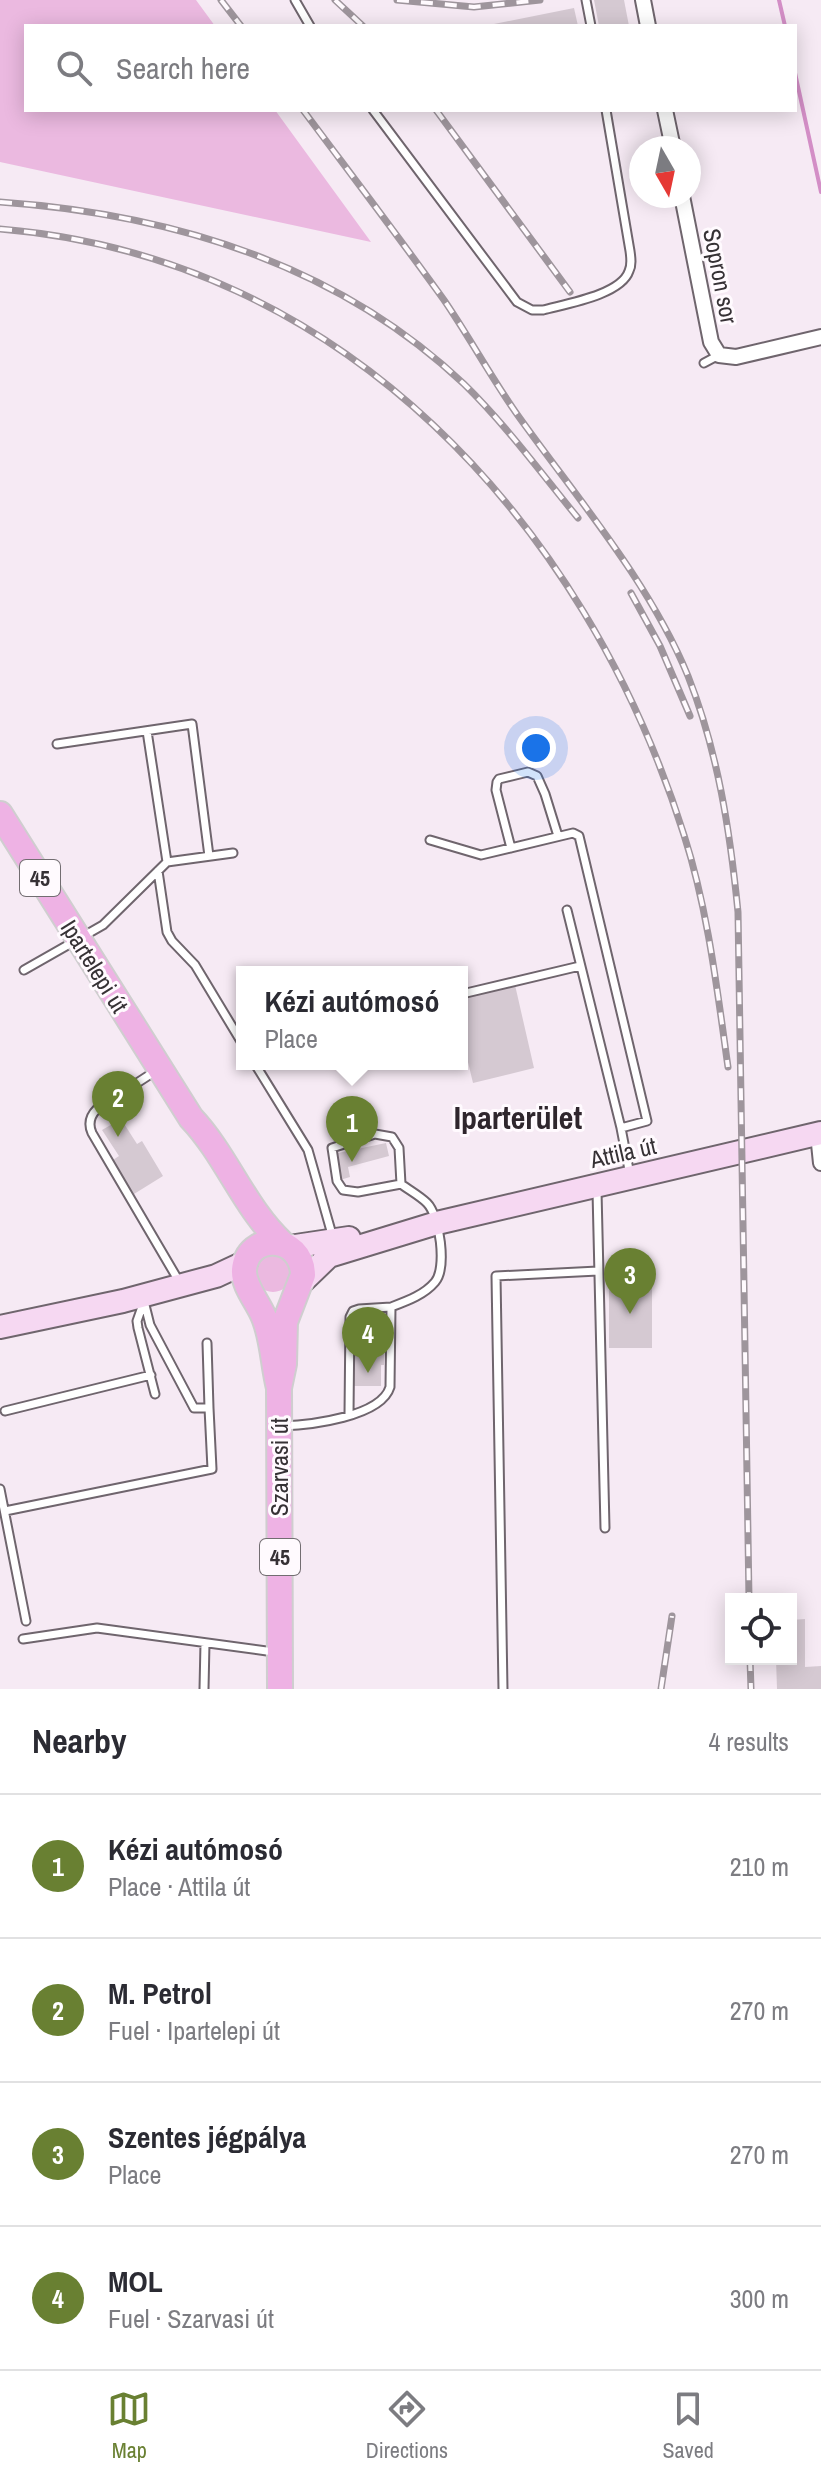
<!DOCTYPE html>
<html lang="en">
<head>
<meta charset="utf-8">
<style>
	:root { --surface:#fff; --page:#f2f2f3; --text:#2b2b33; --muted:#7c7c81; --line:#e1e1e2; --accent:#698032 }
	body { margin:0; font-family:"Archivo Narrow",sans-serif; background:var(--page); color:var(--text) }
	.controls { position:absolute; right:24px; bottom:24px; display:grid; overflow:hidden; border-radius:0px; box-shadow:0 4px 20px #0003 }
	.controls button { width:72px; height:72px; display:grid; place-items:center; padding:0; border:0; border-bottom:2px solid var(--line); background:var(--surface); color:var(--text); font:40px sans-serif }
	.compass { position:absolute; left:629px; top:136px; width:72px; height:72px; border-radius:50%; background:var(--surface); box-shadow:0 4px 20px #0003; rotate:171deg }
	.you { position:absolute; left:536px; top:748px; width:28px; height:28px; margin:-20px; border:6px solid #fff; border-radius:50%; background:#1a73e8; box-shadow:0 0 0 12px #1a73e833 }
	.badge { display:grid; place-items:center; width:52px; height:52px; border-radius:50%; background:var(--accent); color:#fff; font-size:26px; font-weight:700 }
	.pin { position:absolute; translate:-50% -66px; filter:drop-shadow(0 2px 4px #0008) }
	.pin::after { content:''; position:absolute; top:42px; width:28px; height:24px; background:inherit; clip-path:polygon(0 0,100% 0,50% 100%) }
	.popup { position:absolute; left:236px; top:966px; width:232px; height:104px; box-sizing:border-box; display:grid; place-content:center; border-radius:0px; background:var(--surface); filter:drop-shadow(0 2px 6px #0005); font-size:26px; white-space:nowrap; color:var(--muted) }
	.popup b { font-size:30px; color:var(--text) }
	.popup::after { content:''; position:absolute; left:50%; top:100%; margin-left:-16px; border:16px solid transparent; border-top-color:var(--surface) }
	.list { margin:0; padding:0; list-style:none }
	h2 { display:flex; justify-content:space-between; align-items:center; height:104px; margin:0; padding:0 32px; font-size:34px }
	h2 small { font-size:26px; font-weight:400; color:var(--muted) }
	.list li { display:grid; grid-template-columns:52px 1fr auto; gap:24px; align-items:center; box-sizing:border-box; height:144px; padding:0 32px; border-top:2px solid var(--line) }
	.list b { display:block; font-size:30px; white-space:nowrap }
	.list p { margin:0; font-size:26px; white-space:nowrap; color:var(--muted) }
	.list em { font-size:26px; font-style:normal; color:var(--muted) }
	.icon { flex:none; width:44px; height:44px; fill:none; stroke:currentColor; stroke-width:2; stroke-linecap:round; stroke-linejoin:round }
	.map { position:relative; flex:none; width:821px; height:1689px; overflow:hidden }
	.search { position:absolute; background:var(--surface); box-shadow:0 4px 20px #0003; left:24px; right:24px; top:24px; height:88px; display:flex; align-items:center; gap:20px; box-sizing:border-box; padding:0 28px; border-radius:0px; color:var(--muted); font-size:30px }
	.sheet { height:680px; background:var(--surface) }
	nav { display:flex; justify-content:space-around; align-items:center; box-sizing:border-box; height:112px; border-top:2px solid var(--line); background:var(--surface); font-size:22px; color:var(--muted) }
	nav a { display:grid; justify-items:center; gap:4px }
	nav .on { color:var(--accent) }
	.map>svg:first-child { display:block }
</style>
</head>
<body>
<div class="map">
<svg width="821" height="1689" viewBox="0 0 821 1689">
	<rect width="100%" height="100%" fill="#f6eaf4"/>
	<path fill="#ebb9e0" d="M0,0h196l19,26h-189v84h249l96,132 -371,-80z
		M254 1273a19 19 0 1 1 38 0a19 19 0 1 1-38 0Z"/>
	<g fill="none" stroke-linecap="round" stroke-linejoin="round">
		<path stroke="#d38ec6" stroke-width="4" d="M779,0l6,26
			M795,73l26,119"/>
	</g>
	<path fill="#d5c9d2" d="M594,0h30l5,26h-30z
		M574,8l4,18h-89v-1z
		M515,985l19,83 -61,15 -11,-46v-40z
		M121,1119l16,25 5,-3 21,35 -29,18 -21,-34 6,-4 -17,-26z
		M386,1143l3,13 -41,11 2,10 -10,3 -7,-26z
		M609,1280h43v68h-43z
		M384,1328v37h-3v21h-28l-1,-57z
		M805,1619v48l16,-1v23h-44l-1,-30h15v-39z"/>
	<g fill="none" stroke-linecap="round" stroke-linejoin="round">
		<defs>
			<path id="lane" d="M295,0l15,26
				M586,0l5,26
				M373,110l144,192 15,8h11c22,-6 78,-15 86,-39 3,-6 2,-13 1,-20l-24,-141
				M704,363l15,-8
				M147,731l20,131
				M57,744l135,-20 17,132
				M430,840l51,15 92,-22 6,3 68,285 -26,7
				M511,848l-15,-58 1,-8 2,-3 29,-7 9,4 8,18 13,42
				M158,871l9,61 5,9 23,24 47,78
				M567,910l54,218 9,47
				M24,970l79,-45 64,-63 66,-9
				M462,994l118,-28
				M255,1064l53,86 25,88
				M157,1070l-60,39c-7,7 -9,15 -5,24l88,150
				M597,1191l8,337
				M143,1304l-6,17 1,7 17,66
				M207,1343l2,65
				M5,1411l146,-36
				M349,1414l1,-97 3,-6 6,-2 32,-2
				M282,1426c28,-1 99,-9 108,-39l1,-80c16,-6 33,-12 44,-25 12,-14 5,-66 -8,-79 -7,-7 -18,-13 -26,-19l-43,8 -15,-2 -6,-9 -5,-33 43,-14 17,3 7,11 2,36
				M0,1489l26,132
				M5,1511l207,-42 -3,-61h-15l-44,-83 -7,-28
				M23,1639l74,-11 177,24
				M204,1689l1,-46
				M503,1689l-7,-413 102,-5"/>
			<path id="street" d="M643,0l5,26
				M665,110l8,38
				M682,196l29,146 8,13 17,2 85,-20
				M818,1134l3,29"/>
			<path id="secondary" d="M289,1247l60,-9
				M301,1283l28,-27 108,-33 384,-90
				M0,1327l123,-26 93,-25 30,-14"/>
			<path id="primary" d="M0,814l191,304c36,38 53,90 92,126
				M279,1388c-6,-23 -6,-51 -16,-73 -6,-14 -20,-30 -19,-45 3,-38 58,-36 59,5l-18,47 -1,42 -5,24 1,301"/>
		</defs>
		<use href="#lane" stroke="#6f656d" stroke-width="11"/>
		<use href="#street" stroke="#6f656d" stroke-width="18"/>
		<use href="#secondary" stroke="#6f656d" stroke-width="26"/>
		<use href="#primary" stroke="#cfcecf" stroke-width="28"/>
		<use href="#lane" stroke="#fff" stroke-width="7"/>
		<use href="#street" stroke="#fff" stroke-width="14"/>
		<use href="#secondary" stroke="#f6d8f2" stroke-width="22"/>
		<use href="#primary" stroke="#eeb2e4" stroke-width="24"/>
		<defs>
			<path id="rail" d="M221,0l20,26
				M335,0l28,26
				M397,0l77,7 66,-7
				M303,110c47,63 95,126 141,190 26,38 48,79 75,117 58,81 131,166 169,259 30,76 42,155 50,236l11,687
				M436,110l134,182
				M0,202c171,12 337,62 464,182 42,41 77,89 114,134
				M0,229c342,28 585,292 684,606 24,75 33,154 44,232
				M631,593l29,53 30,70
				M750,1659l1,30
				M661,1689l11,-73"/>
		</defs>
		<use href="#rail" stroke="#9e959c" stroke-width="7"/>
		<use href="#rail" stroke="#fffafe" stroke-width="4" stroke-dasharray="12" stroke-linecap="butt"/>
	</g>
	<g text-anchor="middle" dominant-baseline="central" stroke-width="6" stroke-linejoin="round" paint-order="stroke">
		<g fill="#fffafe" stroke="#726d71" stroke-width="2">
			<rect x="20" y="860" width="40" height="36" rx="6"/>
			<rect x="260" y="1539" width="40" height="36" rx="6"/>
		</g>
		<g font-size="22" font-weight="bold" fill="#363135">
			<text x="40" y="878">45</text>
			<text x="280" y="1557">45</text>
		</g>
		<g font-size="24" fill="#363135" stroke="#fffafe">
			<text transform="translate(721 276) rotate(79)">Sopron sor</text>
			<text transform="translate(95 966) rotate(58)">Ipartelepi út</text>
			<text transform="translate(623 1152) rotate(-13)">Attila út</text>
			<text transform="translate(279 1467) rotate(-90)">Szarvasi út</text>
		</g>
		<g font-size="32" font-weight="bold" fill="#2f262d" stroke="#fffafe">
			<text x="518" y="1117">Iparterület</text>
		</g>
	</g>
</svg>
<div class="controls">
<button><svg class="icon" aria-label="locate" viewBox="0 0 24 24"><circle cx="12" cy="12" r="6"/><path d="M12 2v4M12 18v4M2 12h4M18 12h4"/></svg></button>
</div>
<svg class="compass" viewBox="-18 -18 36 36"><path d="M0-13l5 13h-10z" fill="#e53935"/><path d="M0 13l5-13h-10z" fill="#7c7c81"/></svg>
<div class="you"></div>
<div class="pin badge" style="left:352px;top:1162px">1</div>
<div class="popup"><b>Kézi autómosó</b>Place</div>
<div class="pin badge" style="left:118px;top:1137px">2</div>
<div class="pin badge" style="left:630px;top:1314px">3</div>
<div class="pin badge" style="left:368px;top:1373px">4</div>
<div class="search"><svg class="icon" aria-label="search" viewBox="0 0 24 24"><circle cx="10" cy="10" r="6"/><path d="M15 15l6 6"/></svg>Search here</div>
</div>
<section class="sheet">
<h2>Nearby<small>4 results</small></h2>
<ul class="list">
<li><span class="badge">1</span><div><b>Kézi autómosó</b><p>Place · Attila út</p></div><em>210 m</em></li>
<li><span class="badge">2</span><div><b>M. Petrol</b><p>Fuel · Ipartelepi út</p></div><em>270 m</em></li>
<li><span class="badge">3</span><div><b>Szentes jégpálya</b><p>Place</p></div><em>270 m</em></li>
<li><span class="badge">4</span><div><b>MOL</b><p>Fuel · Szarvasi út</p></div><em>300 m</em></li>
</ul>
</section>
<nav>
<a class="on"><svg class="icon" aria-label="map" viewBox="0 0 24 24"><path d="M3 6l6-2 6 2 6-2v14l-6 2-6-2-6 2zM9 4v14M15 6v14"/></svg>Map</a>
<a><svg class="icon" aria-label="directions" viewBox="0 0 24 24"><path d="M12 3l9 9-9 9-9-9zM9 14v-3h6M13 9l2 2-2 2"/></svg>Directions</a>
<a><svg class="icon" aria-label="saved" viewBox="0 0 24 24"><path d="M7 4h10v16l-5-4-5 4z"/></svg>Saved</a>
</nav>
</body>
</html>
